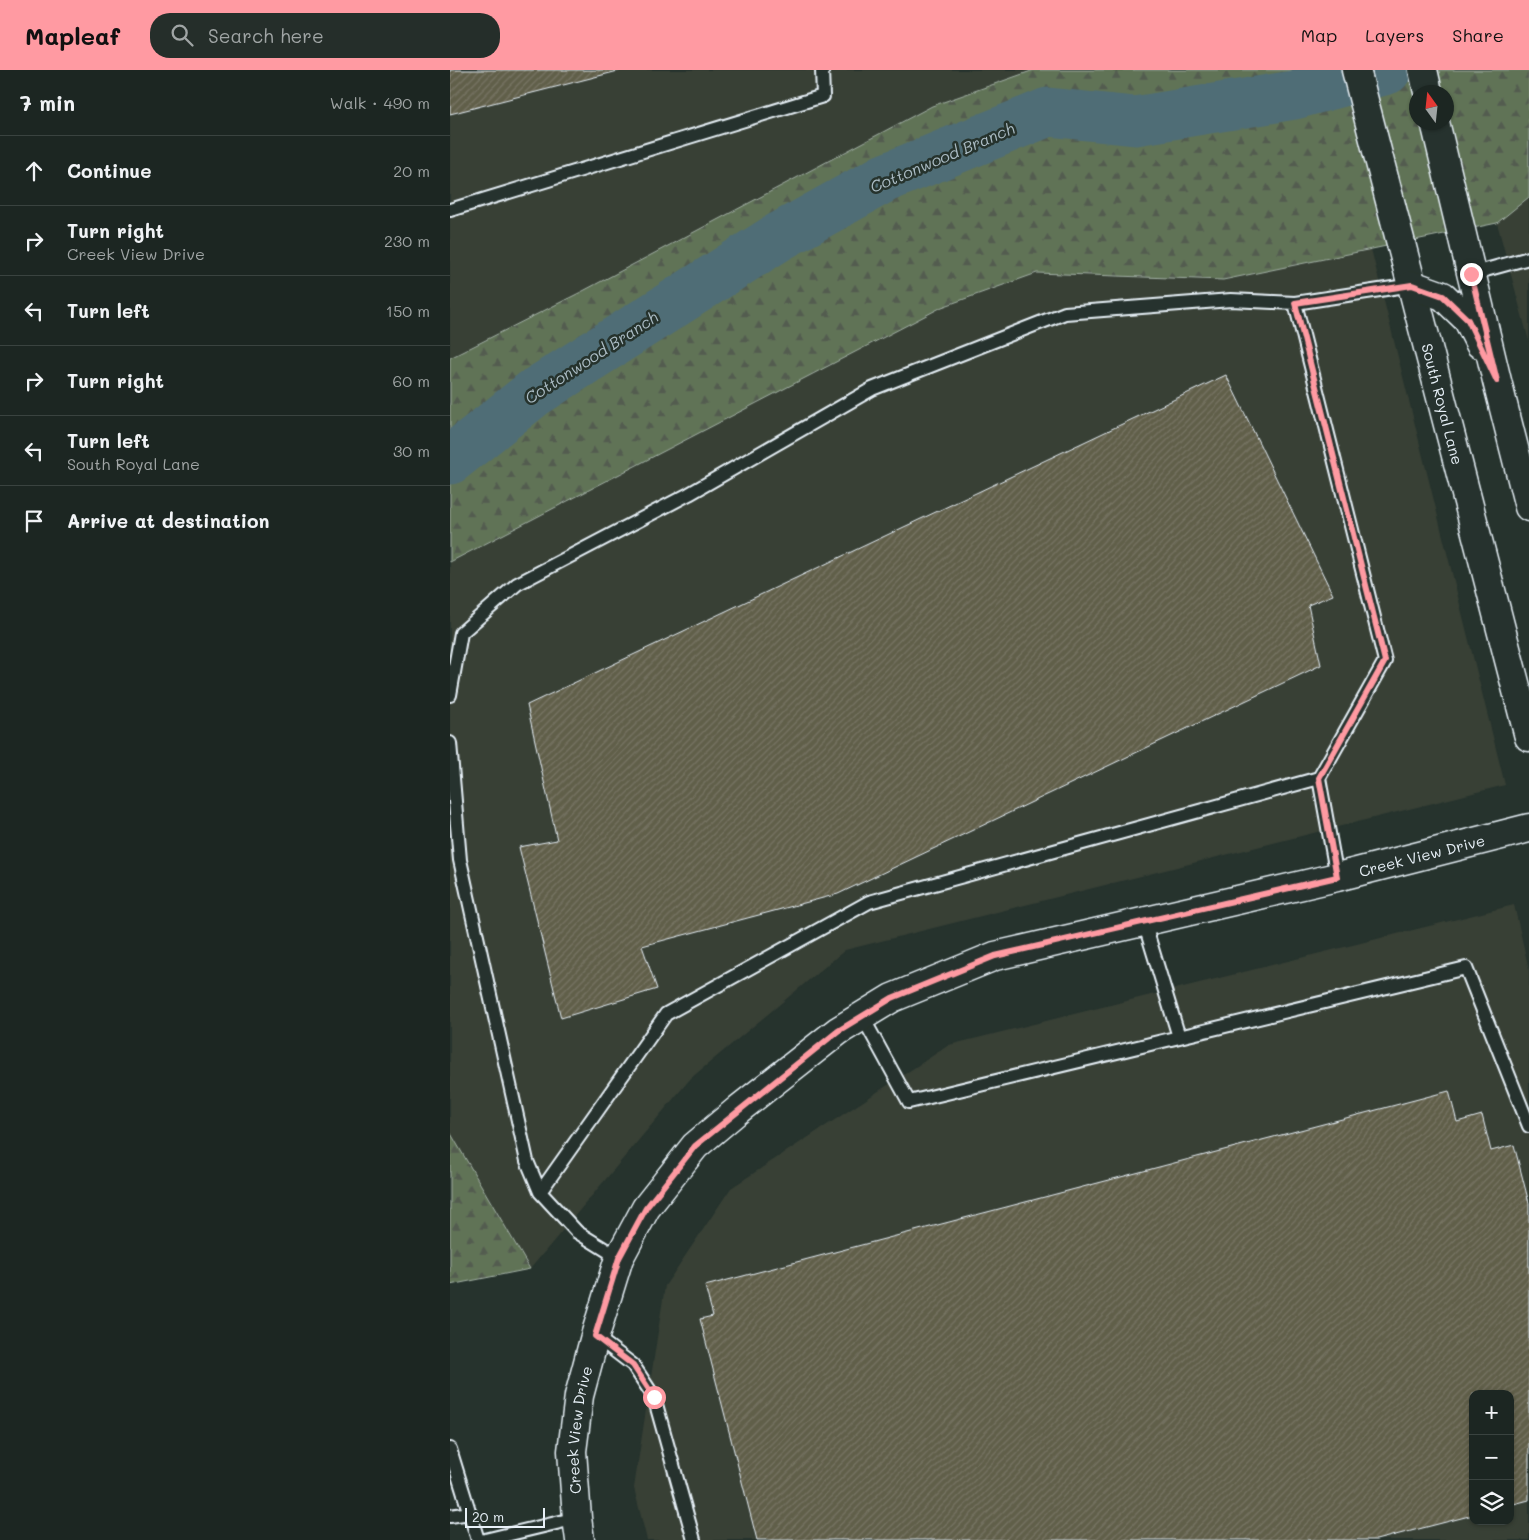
<!DOCTYPE html>
<html lang="en">
<head>
<meta charset="utf-8">
<style>
	:root { --surface:#1c2622; --page:#252e2a; --text:#f1f3f6; --muted:#a0a5a5; --line:#3a4340; --accent:#ff9aa2 }
	body { margin:0; font-family:Mali,sans-serif; background:var(--page); color:var(--text) }
	.controls { position:absolute; right:15px; bottom:15px; display:grid; overflow:hidden; border-radius:10px; box-shadow:0 1px 4px #0004 }
	.controls button { width:45px; height:45px; display:grid; place-items:center; padding:0; border:0; border-bottom:1px solid var(--line); background:var(--surface); color:var(--text); font:25px sans-serif }
	.compass { position:absolute; left:959px; top:15px; width:45px; height:45px; border-radius:50%; background:var(--surface); box-shadow:0 1px 4px #0004; rotate:345deg }
	.scale { position:absolute; left:15px; bottom:12px; width:80px; box-sizing:border-box; padding-left:5px; border:2px solid #e8f1f8; border-top:0; font-size:14px; line-height:18px; white-space:nowrap; color:#e8f1f8; -webkit-text-stroke:4px #26332d; paint-order:stroke }
	.stop { position:absolute; width:15px; height:15px; margin:-11px; border:4px solid #ff9aa2; border-radius:50%; background:#fff }
	.stop.end { background:#ff9aa2; border-color:#fff; box-shadow:0 1px 5px #0008 }
	.list { margin:0; padding:0; list-style:none }
	h2 { display:flex; justify-content:space-between; align-items:center; height:65px; margin:0; padding:0 20px; font-size:21px }
	h2 small { font-size:16px; font-weight:400; color:var(--muted) }
	.list li { display:grid; grid-template-columns:32px 1fr auto; gap:15px; align-items:center; box-sizing:border-box; height:70px; padding:0 20px; border-top:1px solid var(--line) }
	.list b { display:block; font-size:19px; white-space:nowrap }
	.list p { margin:0; font-size:16px; white-space:nowrap; color:var(--muted) }
	.list em { font-size:16px; font-style:normal; color:var(--muted) }
	.icon { flex:none; width:28px; height:28px; fill:none; stroke:currentColor; stroke-width:2; stroke-linecap:round; stroke-linejoin:round }
	.map { position:relative; flex:none; width:1079px; height:1470px; overflow:hidden }
	header { display:flex; align-items:center; gap:30px; box-sizing:border-box; height:70px; padding:0 25px; background:var(--accent); color:#111 }
	header strong { font-size:24px }
	nav { display:flex; gap:28px; margin-inline-start:auto; font-size:18px }
	.search { width:350px; height:45px; background:var(--page); display:flex; align-items:center; gap:12px; box-sizing:border-box; padding:0 18px; border-radius:20px; color:var(--muted); font-size:19px }
	main { display:flex }
	aside { flex:1; background:var(--surface) }
	.map>svg:first-child { display:block }
</style>
</head>
<body>
<header>
<strong>Mapleaf</strong>
<div class="search"><svg class="icon" aria-label="search" viewBox="0 0 24 24"><circle cx="10" cy="10" r="6"/><path d="M15 15l6 6"/></svg>Search here</div>
<nav><a>Map</a><a>Layers</a><a>Share</a></nav>
</header>
<main>
<aside>
<h2>7 min<small>Walk · 490 m</small></h2>
<ul class="list">
<li><svg class="icon" aria-label="ahead" viewBox="0 0 24 24"><path d="M12 20V5M6 11l6-6 6 6"/></svg><div><b>Continue</b></div><em>20 m</em></li>
<li><svg class="icon" aria-label="right" viewBox="0 0 24 24"><path d="M7 20v-9h11M14 6l5 5-5 5"/></svg><div><b>Turn right</b><p>Creek View Drive</p></div><em>230 m</em></li>
<li><svg class="icon" aria-label="left" viewBox="0 0 24 24"><path d="M17 20v-9H6M10 6l-5 5 5 5"/></svg><div><b>Turn left</b></div><em>150 m</em></li>
<li><svg class="icon" aria-label="right" viewBox="0 0 24 24"><path d="M7 20v-9h11M14 6l5 5-5 5"/></svg><div><b>Turn right</b></div><em>60 m</em></li>
<li><svg class="icon" aria-label="left" viewBox="0 0 24 24"><path d="M17 20v-9H6M10 6l-5 5 5 5"/></svg><div><b>Turn left</b><p>South Royal Lane</p></div><em>30 m</em></li>
<li><svg class="icon" aria-label="arrive" viewBox="0 0 24 24"><path d="M6 21V4h12l-3 4 3 4H6"/></svg><div><b>Arrive at destination</b></div></li>
</ul>
</aside>
<div class="map">
<svg width="1079" height="1470" viewBox="0 0 1079 1470">
	<defs>
		<pattern id="forest-firs" width="22" height="20" patternUnits="userSpaceOnUse" patternTransform="scale(1.25)"><rect width="22" height="20" fill="#607356"/><path d="M5 1l3.5 6h-7zM16 11l3.5 6h-7z" fill="#525b4f"/></pattern>
		<pattern id="building-hatch" width="6" height="6" patternUnits="userSpaceOnUse" patternTransform="scale(1.25)"><rect width="6" height="6" fill="#615e4a"/><path d="M-1 1l2-2M0 6l6-6M5 7l2-2" fill="none" stroke="#787665"/></pattern>
	</defs>
	<rect width="100%" height="100%" fill="#26332d"/>
	<filter id="ink" filterUnits="userSpaceOnUse"><feTurbulence type="fractalNoise" baseFrequency=".02" numOctaves="2"/><feDisplacementMap in="SourceGraphic" scale="10" xChannelSelector="R" yChannelSelector="G"/><feConvolveMatrix kernelMatrix="1 2 1 2 8 2 1 2 1" color-interpolation-filters="sRGB"/></filter>
	<g filter="url(#ink)">
		<path fill="#384036" fill-rule="evenodd" d="M0,0h586l-104,36 -349,185 -133,67z
			M1079,127v144l-32,-118z
			M921,179l134,536 -660,165 -154,128 -161,191 -80,-137v-570l492,-255 95,-34 186,7z
			M1064,835l15,65v570h-882l-13,-52 31,-202 66,-98 218,-143zM1023,1324h37v127h-37z"/>
		<path fill="url(#forest-firs)" stroke="#a4b2a7" fill-rule="evenodd" d="M584,0h495v127l-32,26 -274,57 -186,-7 -95,34 -492,255v-204l133,-67 349,-185zM966,22h30v30h-30z
			M0,1062l80,137 -80,16z"/>
		<g fill="none" stroke-linecap="round" stroke-linejoin="round">
			<path stroke="#4f6d76" stroke-width="49" d="M0,390l84,-67 243,-155 108,-60 163,-66 87,9 159,-26 93,-25"/>
		</g>
		<path fill="url(#building-hatch)" stroke="#e8f1f8" d="M0,0h172l-172,44z
			M776,305l107,220 -25,10 13,60 -483,229 -196,52 15,43 -96,29 -42,-171 38,-7 -30,-135z
			M999,1021l8,31 25,-7 9,36 23,-6 15,58v297l-19,5v-111h-37v121l-97,25h-619l-57,-221 13,-3 -8,-30z"/>
		<g fill="none" stroke-linecap="round" stroke-linejoin="round">
			<defs>
				<path id="lane" d="M0,140l373,-114 -1,-26
					M1021,204l58,-16
					M845,233l90,358 -66,117 18,99
					M0,625l11,-62 56,-49 172,-90 183,-105 193,-76 166,-13 64,3 117,-18
					M0,673l10,117 67,301 13,31 37,40 42,26
					M694,852l35,115
					M412,946l47,86 557,-134 63,158
					M90,1122l126,-178 203,-112 450,-124
					M145,1266l38,29 21,32 40,143
					M0,1379l28,91
					M0,1446l20,-3
					M35,1470l92,-22"/>
				<g id="secondary">
					<path id="s1" d="M906,0l173,667"/>
					<path d="M973,0l5,22"/>
					<path d="M985,52l62,259 32,126"/>
					<path d="M962,215l31,11 25,24 12,24"/>
					<path id="s2" d="M130,1470l-3,-22 -5,-67 7,-55 16,-60 24,-78 27,-50 49,-62 44,-37 99,-78 54,-33 103,-42 342,-79 192,-49"/>
				</g>
			</defs>
			<use href="#lane" stroke="#e8f1f8" stroke-width="16"/>
			<use href="#secondary" stroke="#e8f1f8" stroke-width="31"/>
			<use href="#lane" stroke="#26332d" stroke-width="12"/>
			<use href="#secondary" stroke="#26332d" stroke-width="28"/>
		</g>
	</g>
	<g fill="none" stroke-linecap="round" stroke-linejoin="round" filter="url(#ink)">
		<path stroke="#ff9aa2" stroke-width="6" d="M204,1327l-21,-32 -38,-29 24,-78 27,-50 49,-62 143,-115 54,-33 103,-42 342,-79 -18,-99 66,-117 -90,-358 117,-18 31,11 25,24 29,61 -26,-107"/>
	</g>
	<g text-anchor="middle" dominant-baseline="central" stroke-width="5" stroke-linejoin="round" paint-order="stroke">
		<g font-size="15" fill="#e8f1f8" stroke="#26332d">
			<text stroke="none"><textPath href="#s1" startOffset="345">South Royal Lane</textPath></text>
			<text stroke="none"><textPath href="#s2" startOffset="1221">Creek View Drive</textPath></text>
			<text stroke="none"><textPath href="#s2" startOffset="111">Creek View Drive</textPath></text>
		</g>
		<g font-size="16" font-style="italic" fill="#abbcc4" stroke="#26332d">
			<text transform="translate(492 87) rotate(-23)">Cottonwood Branch</text>
			<text transform="translate(141 287) rotate(-33)">Cottonwood Branch</text>
		</g>
	</g>
</svg>
<div class="controls">
<button>+</button>
<button>−</button>
<button><svg class="icon" aria-label="layers" viewBox="0 0 24 24"><path d="M12 4l9 5-9 5-9-5zM3 14l9 5 9-5"/></svg></button>
</div>
<svg class="compass" viewBox="-18 -18 36 36"><path d="M0-13l5 13h-10z" fill="#e53935"/><path d="M0 13l5-13h-10z" fill="#a0a5a5"/></svg>
<div class="scale">20 m</div>
<div class="stop" style="left:204px;top:1327px"></div>
<div class="stop end" style="left:1021px;top:204px"></div>
</div>
</main>
</body>
</html>
